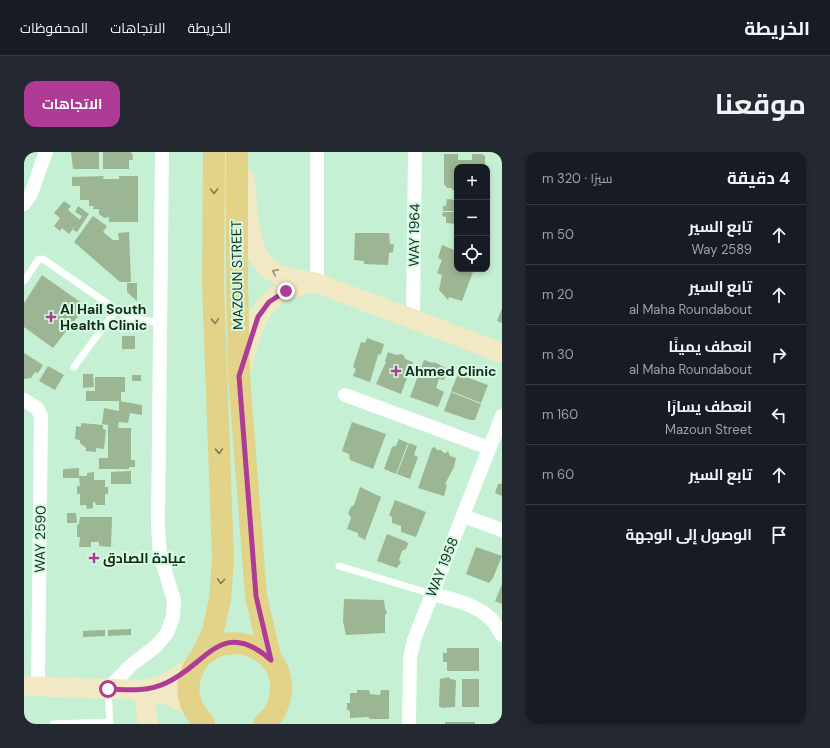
<!DOCTYPE html>
<html lang="ar">
<head>
<meta charset="utf-8">
<style>
	:root { --surface:#171b24; --page:#242831; --text:#f1f3f6; --muted:#9ea1a6; --line:#363941; --accent:#ae3c97 }
	body { margin:0; font-family:"DM Sans",Cairo,sans-serif; background:var(--page); color:var(--text); direction:rtl }
	.controls { position:absolute; right:12px; top:12px; display:grid; overflow:hidden; border-radius:8px; box-shadow:0 2px 6px #0003 }
	.controls button { width:36px; height:36px; display:grid; place-items:center; padding:0; border:0; border-bottom:1px solid var(--line); background:var(--surface); color:var(--text); font:20px sans-serif }
	.stop { position:absolute; width:12px; height:12px; margin:-9px; border:3px solid #ae3c97; border-radius:50%; background:#fff }
	.stop.end { background:#ae3c97; border-color:#fff; box-shadow:0 1px 4px #0008 }
	.list { margin:0; padding:0; list-style:none }
	h2 { display:flex; justify-content:space-between; align-items:center; height:52px; margin:0; padding:0 16px; font-size:17px }
	h2 small { font-size:13px; font-weight:400; color:var(--muted) }
	.list li { display:grid; grid-template-columns:26px 1fr auto; gap:12px; align-items:center; box-sizing:border-box; height:60px; padding:0 16px; border-top:1px solid var(--line) }
	.list b { display:block; font-size:15px; white-space:nowrap }
	.list p { margin:0; font-size:13px; white-space:nowrap; color:var(--muted) }
	.list em { font-size:13px; font-style:normal; color:var(--muted) }
	.icon { flex:none; width:22px; height:22px; fill:none; stroke:currentColor; stroke-width:2; stroke-linecap:round; stroke-linejoin:round }
	.map { position:relative; flex:none; width:478px; height:572px; overflow:hidden; direction:ltr; border-radius:12px }
	header { display:flex; align-items:center; gap:24px; box-sizing:border-box; height:56px; padding:0 20px; background:var(--surface); border-bottom:1px solid var(--line) }
	header strong { font-size:19px }
	nav { display:flex; gap:22px; margin-inline-start:auto; font-size:14px }
	.intro { display:flex; align-items:center; justify-content:space-between; box-sizing:border-box; height:96px; padding:0 24px }
	h1 { margin:0; font-size:28px }
	.button { padding:10px 18px; border-radius:12px; background:var(--accent); color:#fff; font-size:14px; font-weight:700 }
	main { display:flex; gap:24px; padding:0 24px }
	aside { flex:1; background:var(--surface); border-radius:12px; box-shadow:0 2px 6px #0003 }
	.map>svg:first-child { display:block }
</style>
</head>
<body>
<header>
<strong>الخريطة</strong>
<nav><a>الخريطة</a><a>الاتجاهات</a><a>المحفوظات</a></nav>
</header>
<div class="intro"><h1>موقعنا</h1><a class="button">الاتجاهات</a></div>
<main>
<aside>
<h2>4 دقيقة<small>سيرًا · 320 m</small></h2>
<ul class="list">
<li><svg class="icon" aria-label="ahead" viewBox="0 0 24 24"><path d="M12 20V5M6 11l6-6 6 6"/></svg><div><b>تابع السير</b><p>Way 2589</p></div><em>50 m</em></li>
<li><svg class="icon" aria-label="ahead" viewBox="0 0 24 24"><path d="M12 20V5M6 11l6-6 6 6"/></svg><div><b>تابع السير</b><p>al Maha Roundabout</p></div><em>20 m</em></li>
<li><svg class="icon" aria-label="right" viewBox="0 0 24 24"><path d="M7 20v-9h11M14 6l5 5-5 5"/></svg><div><b>انعطف يمينًا</b><p>al Maha Roundabout</p></div><em>30 m</em></li>
<li><svg class="icon" aria-label="left" viewBox="0 0 24 24"><path d="M17 20v-9H6M10 6l-5 5 5 5"/></svg><div><b>انعطف يسارًا</b><p>Mazoun Street</p></div><em>160 m</em></li>
<li><svg class="icon" aria-label="ahead" viewBox="0 0 24 24"><path d="M12 20V5M6 11l6-6 6 6"/></svg><div><b>تابع السير</b></div><em>60 m</em></li>
<li><svg class="icon" aria-label="arrive" viewBox="0 0 24 24"><path d="M6 21V4h12l-3 4 3 4H6"/></svg><div><b>الوصول إلى الوجهة</b></div></li>
</ul>
</aside>
<div class="map">
<svg width="478" height="572" viewBox="0 0 478 572">
	<rect width="100%" height="100%" fill="#c5f0d4"/>
	<path fill="#9cb592" d="M47,0h28v17h-26z
		M79,0h26l3,1 1,7h-4v9h-26z
		M420,2h14v6h14v-6h10l3,2v11h-28v23h-5v-2h-5l-3,-4z
		M80,24l-1,3h16v-3h19v46h-29v-5l-5,1 -5,-4v-5h-6l1,-3h-5v-6h-9v-14h-8v-9z
		M423,47l10,1v11h-14v-5h3z
		M40,49l7,5 -3,4 12,10 -11,14 -7,-6 -2,3 -6,-5 6,-8 -6,-5z
		M54,54l11,8 -12,18 -4,-2 9,-14 -7,-4z
		M419,60h14v12l-11,-1v-6l-4,-1z
		M69,64l14,10 -4,6 10,8h6l-1,-7 11,-1 2,50h-11l-46,-40z
		M331,81h34l1,11h4l-1,8 -4,1 -1,12 -24,-1v-3l-10,-1z
		M418,93l15,6v18h17l-12,32 -13,-4 -1,3 -9,-10 3,-15 -5,-2 5,-13 -4,-2z
		M18,123l44,31 -33,42 -29,-21v-24z
		M103,131h10v18l-10,-9z
		M478,156v15l-5,-2z
		M98,184h13v13h-13z
		M343,186l17,6 -3,10 -3,1 -8,27 -17,-6 3,-7 -3,-2 8,-25 4,1z
		M364,200l8,3 5,-1 3,2 1,3 8,3 -12,32 -25,-10 10,-22 -1,-1z
		M0,201l19,12 -5,8 -3,-1 -4,6 -7,1z
		M400,208l9,3 1,-1 14,7 -4,11 -5,-1 -3,9 8,4 -6,15 -28,-10z
		M24,214l16,9 -9,15 -16,-9z
		M59,222h10l1,13 -11,1z
		M434,222l30,11 -7,18 -30,-12z
		M108,223h9v6h-9z
		M71,225h30v15h-4v9h-35v-10h9z
		M427,240l30,12 -6,16h-5l-26,-9z
		M95,249l23,4v10l-12,-2 -2,10 -9,-1 -1,6h13v32h4v7h-6v2h-30v-11h9v-33l-6,-1 2,-16 15,3z
		M328,270l34,12 -13,35 -23,-9 -1,-6 -7,-3z
		M57,271l22,2v4l3,1 -2,19 -8,-1v4l-10,-1v-3l-6,-5v-3l-5,-1 1,-13 5,1z
		M375,287l9,4 -12,31 -12,-5 8,-22 4,-1z
		M385,291l8,3 -3,9 4,2 -8,22 -13,-5z
		M411,295l2,3h4l3,3h2l2,-2 2,5 6,2 -2,9 -9,17 2,1 -3,11 -26,-8 14,-40z
		M55,316v8h8v-3l7,-1v8h11v7h3v7h-3v11h-9l-1,-3h-2v6l-6,1 -1,-4h-6v-11h-3v-8h3l-1,-8h-16v-9z
		M107,319v13h-20v-12z
		M478,329v15l-7,-3 3,-9h3z
		M336,335l21,10 -16,43 -7,-4v-3l-11,-4 4,-11 -3,-5 3,-6 3,-2z
		M371,348l31,12 -10,25 -15,-5v-6l-9,-3v-6l-3,-2z
		M43,361h9l1,10h-10z
		M56,365h32l-1,30 -12,-1v-4h-8v5h-12l1,-10h-3v-12l2,-1z
		M363,382l20,8 1,2 -2,5 -4,2 -3,9 2,2 -4,6 -20,-7z
		M452,395l26,9 -9,22 -4,5 -23,-9z
		M478,432v20l-7,-3z
		M320,447l40,1 1,8 2,5 -2,2v18l-39,2 -3,-14z
		M107,477v6l-23,1v-6z
		M81,478v6l-22,1v-6z
		M423,496h32v23h-32v-9h-4v-9h4z
		M425,525l1,2 6,1 -1,27 -13,1 -3,-2 1,-27z
		M438,527h17v28h-17z
		M333,538h12l1,4 10,1 1,-5h8v29h-19l-2,-2 -18,1v-7l-3,-1v-7h3v-10h7z
		M421,570h30v2h-30z"/>
	<g fill="none" stroke-linecap="round" stroke-linejoin="round">
		<path stroke="#fff" stroke-width="7" d="M0,129l14,-21 5,-1 84,58 33,6
			M50,215l42,-57
			M315,414l93,28
			M84,538l2,34
			M29,572l57,-2"/>
		<path stroke="#fff" stroke-width="14" d="M293,0v131
			M0,52l7,-10 15,-42
			M389,166l2,-166
			M321,243l144,53
			M0,248l13,8 4,8 -3,270
			M439,364l39,14
			M408,442c19,5 44,10 59,25 4,4 7,10 11,16
			M84,537l22,-23 26,-20 11,-13 6,-16 1,-17 -14,-45 -2,-30 4,-373
			M385,572l1,-66 4,-18 88,-224"/>
		<path stroke="#f1e9c4" stroke-width="20" d="M221,27c3,26 2,78 27,92 14,8 30,9 45,12l185,70
			M217,218c8,-25 12,-58 35,-74 10,-7 23,-10 34,-13
			M0,534l119,4 25,5 23,10
			M119,538l5,34
			M121,538l20,-6 29,-18"/>
		<path stroke="#e3d389" stroke-width="22" d="M213,0v129l2,95 17,220 15,64
			M177,505l12,-26 7,-32 3,-39 -10,-277 1,-131
			M180,572c-4,-6 -10,-13 -13,-20 -4,-11 -3,-23 1,-33 19,-46 92,-31 89,19 -1,12 -6,26 -17,34"/>
	</g>
	<defs><path id="oneway-chevron" d="M-2-3.5L2.5 0L-2 3.5" fill="none" stroke-width="1.6" stroke-linecap="round" stroke-linejoin="round"/></defs>
	<g stroke="#7d7d54">
		<use href="#oneway-chevron" transform="translate(190 39) rotate(90)"/>
		<use href="#oneway-chevron" transform="translate(191 169) rotate(88)"/>
		<use href="#oneway-chevron" transform="translate(195 299) rotate(88)"/>
		<use href="#oneway-chevron" transform="translate(197 429) rotate(94)"/>
	</g>
	<use stroke="#8f9279" href="#oneway-chevron" transform="translate(251 120) rotate(-153)"/>
	<g fill="none" stroke-linecap="round" stroke-linejoin="round">
		<path stroke="#ae3c97" stroke-width="5" d="M84,537c21,1 39,3 58,-6 41,-18 55,-67 105,-23l-15,-64 -17,-220 19,-59 11,-15 17,-11"/>
	</g>
	<g fill="#ae3c97" stroke="#d2fde1" stroke-width="1.5">
		<path d="M25 159h4v4h4v4h-4v4h-4v-4h-4v-4h4z"/>
		<path d="M370 213h4v4h4v4h-4v4h-4v-4h-4v-4h4z"/>
		<path d="M68 400h4v4h4v4h-4v4h-4v-4h-4v-4h4z"/>
	</g>
	<g text-anchor="middle" dominant-baseline="central" stroke-width="4" stroke-linejoin="round" paint-order="stroke">
		<g font-size="14" fill="#17271e" stroke="#d2fde1">
			<text transform="translate(390 83) rotate(-89)">WAY 1964</text>
			<text transform="translate(213 123) rotate(-91)">MAZOUN STREET</text>
			<text transform="translate(16 387) rotate(-89)">WAY 2590</text>
			<text transform="translate(418 415) rotate(-68)">WAY 1958</text>
		</g>
		<g font-size="14" font-weight="bold" fill="#17271e" stroke="#d2fde1" text-anchor="start">
			<text x="36" y="157">Al Hail South<tspan x="36" dy="16">Health Clinic</tspan></text>
			<text x="381" y="219">Ahmed Clinic</text>
			<text x="79" y="406">عيادة الصادق</text>
		</g>
	</g>
</svg>
<div class="controls">
<button>+</button>
<button>−</button>
<button><svg class="icon" aria-label="locate" viewBox="0 0 24 24"><circle cx="12" cy="12" r="6"/><path d="M12 2v4M12 18v4M2 12h4M18 12h4"/></svg></button>
</div>
<div class="stop" style="left:84px;top:537px"></div>
<div class="stop end" style="left:262px;top:139px"></div>
</div>
</main>
</body>
</html>
